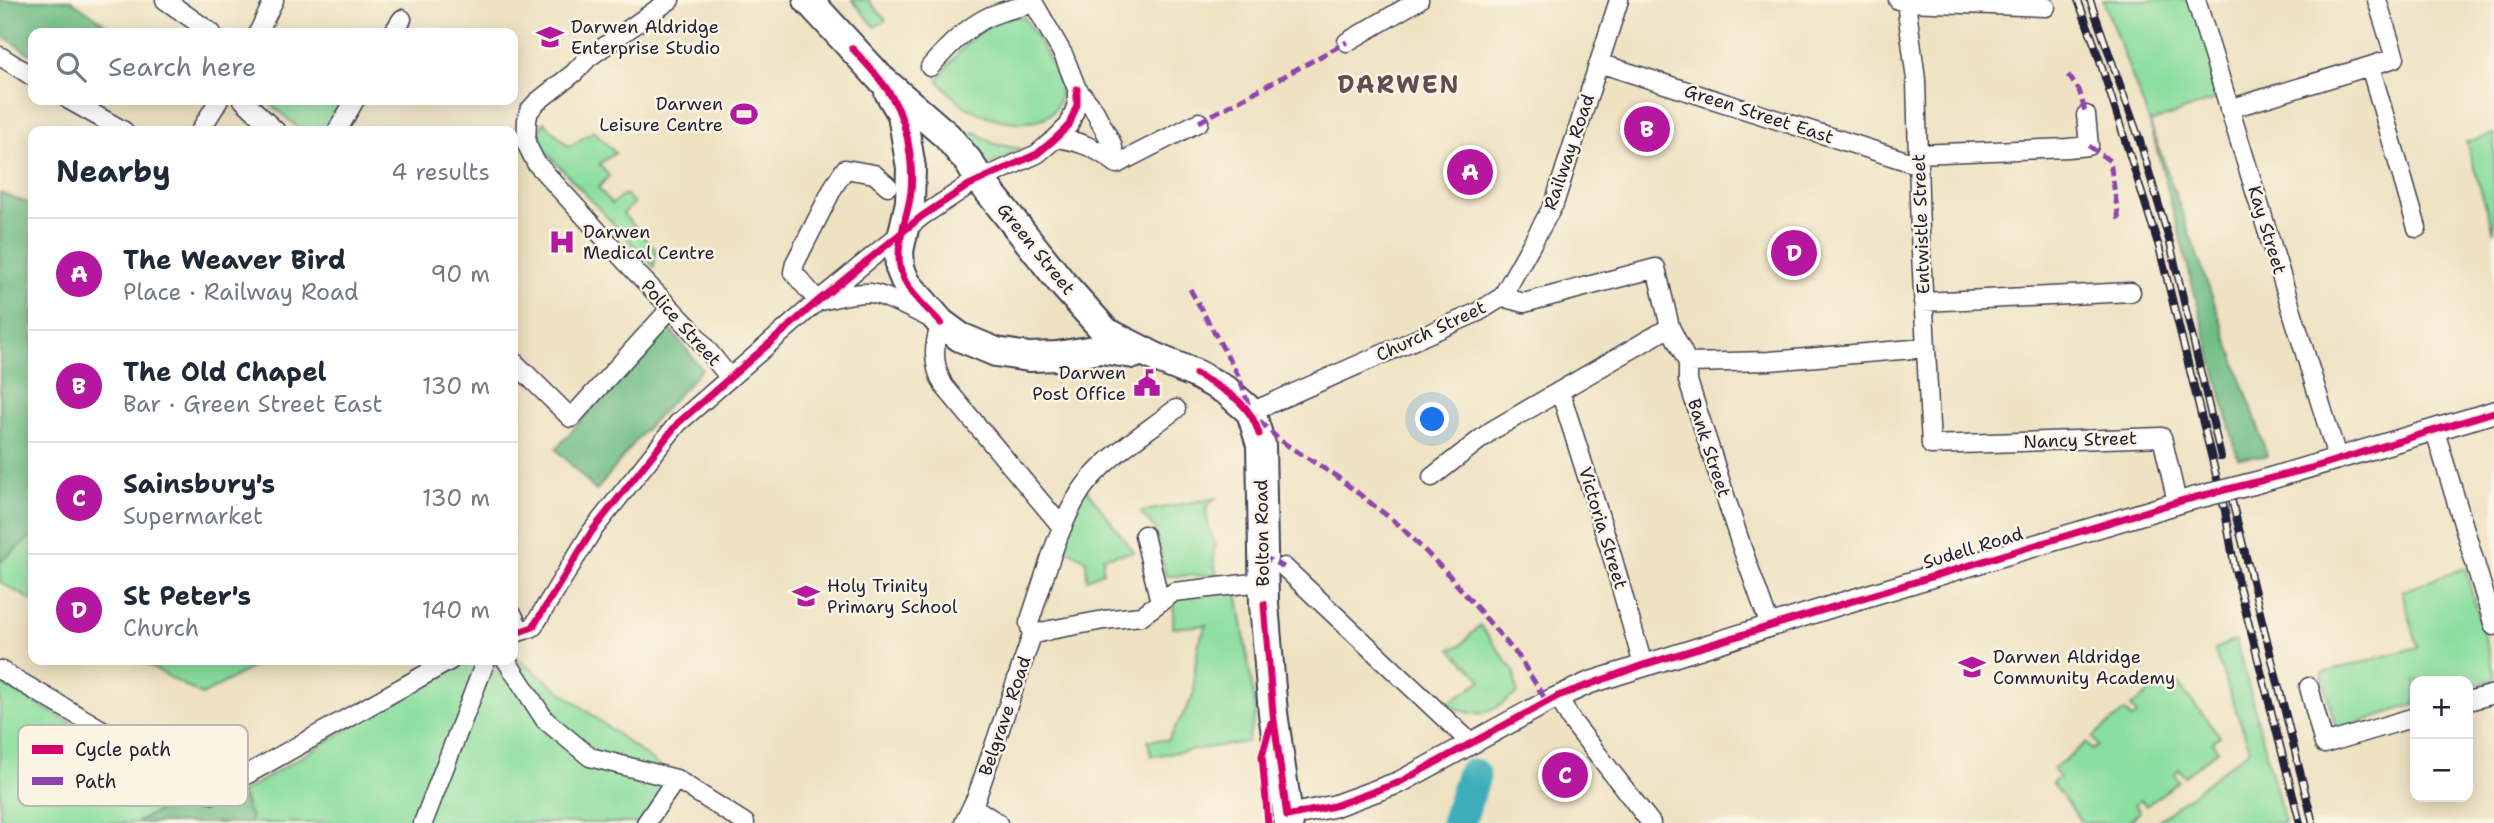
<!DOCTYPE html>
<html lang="en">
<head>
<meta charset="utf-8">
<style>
	:root { --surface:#fff; --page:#f2f2f3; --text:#1f2937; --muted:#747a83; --line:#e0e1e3; --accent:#b5179e }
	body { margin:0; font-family:"Shantell Sans",sans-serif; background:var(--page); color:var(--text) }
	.controls { position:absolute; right:21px; bottom:21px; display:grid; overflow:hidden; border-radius:14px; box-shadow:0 4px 18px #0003 }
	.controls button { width:63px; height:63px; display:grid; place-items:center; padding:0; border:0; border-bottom:2px solid var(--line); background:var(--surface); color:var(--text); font:35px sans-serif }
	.you { position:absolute; left:1433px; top:420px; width:24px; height:24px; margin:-18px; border:5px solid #fff; border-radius:50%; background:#1a73e8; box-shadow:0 0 0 10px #1a73e833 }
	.badge { display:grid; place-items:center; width:46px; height:46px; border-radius:50%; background:var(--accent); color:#fff; font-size:23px; font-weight:700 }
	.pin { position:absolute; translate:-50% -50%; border:4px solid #fff; box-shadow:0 2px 7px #0006 }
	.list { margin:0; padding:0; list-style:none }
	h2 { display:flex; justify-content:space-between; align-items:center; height:91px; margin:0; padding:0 28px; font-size:30px }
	h2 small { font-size:23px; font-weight:400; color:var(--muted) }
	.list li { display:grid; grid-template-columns:46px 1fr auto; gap:21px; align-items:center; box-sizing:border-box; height:112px; padding:0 28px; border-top:2px solid var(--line) }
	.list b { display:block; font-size:26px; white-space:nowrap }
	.list p { margin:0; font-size:23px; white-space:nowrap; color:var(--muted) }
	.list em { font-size:23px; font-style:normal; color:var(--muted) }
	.icon { flex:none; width:38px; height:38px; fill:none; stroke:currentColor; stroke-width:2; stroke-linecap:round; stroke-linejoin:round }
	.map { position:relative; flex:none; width:2494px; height:823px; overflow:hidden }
	.search { position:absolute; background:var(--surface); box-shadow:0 4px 18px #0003; left:28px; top:28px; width:490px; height:77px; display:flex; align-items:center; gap:18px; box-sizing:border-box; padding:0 24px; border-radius:14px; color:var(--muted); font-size:26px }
	.panel { position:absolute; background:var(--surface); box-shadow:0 4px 18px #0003; left:28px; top:126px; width:490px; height:539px; border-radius:14px }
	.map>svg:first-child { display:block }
</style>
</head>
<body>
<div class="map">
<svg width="2494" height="823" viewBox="0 0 2494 823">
	<rect width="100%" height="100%" fill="#fcf5e5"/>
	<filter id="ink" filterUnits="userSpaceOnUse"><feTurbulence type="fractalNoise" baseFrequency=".0143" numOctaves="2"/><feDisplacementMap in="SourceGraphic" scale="14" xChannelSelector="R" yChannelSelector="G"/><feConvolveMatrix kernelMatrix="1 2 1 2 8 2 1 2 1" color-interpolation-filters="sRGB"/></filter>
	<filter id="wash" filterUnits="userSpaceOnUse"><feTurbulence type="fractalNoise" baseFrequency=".00686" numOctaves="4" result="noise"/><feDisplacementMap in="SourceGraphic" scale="28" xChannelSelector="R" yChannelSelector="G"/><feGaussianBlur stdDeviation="1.57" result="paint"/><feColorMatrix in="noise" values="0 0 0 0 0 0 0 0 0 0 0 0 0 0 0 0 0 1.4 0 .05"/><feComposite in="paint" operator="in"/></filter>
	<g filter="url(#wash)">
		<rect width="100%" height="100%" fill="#eee2c2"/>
		<path fill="#8ade9f" stroke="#56806d" stroke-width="2" d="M852,0h16l18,20 -11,7z
			M2103,0h93l28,90 -8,9 -66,24z
			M1024,17c11,19 40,59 36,79 -8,41 -69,25 -94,11 -11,-6 -19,-18 -28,-26 13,-21 40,-55 64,-63 6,-2 16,0 22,-1z
			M266,100h80l-20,31h-24z
			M544,122l25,25 25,-16 21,22 -16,11 10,12 -11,12 14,16 13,-10 9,9 -11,11 33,36 -2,17 -113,-120 -3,-13z
			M975,132l20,12 26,5 -38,19 -22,-26z
			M2494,134v98l-28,-90z
			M1084,486l50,66 -31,5v15l-16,7 -1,-19 -29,-17z
			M1216,498c-3,3 -7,5 -9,8 -3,7 5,35 10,40l-3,2v15l3,12 -51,1 -11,-47 -15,-17z
			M33,535v66l-33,-19v-20z
			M2465,568l29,103v8l-26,8v-6h-53v23l-79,26 -14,-57 96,-26 -16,-56z
			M1236,585l20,127 -9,30 -96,14 -3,-16h20l20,-34 6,-13v-19l5,-32 8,-17 -34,3 1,-36z
			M1480,625l34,46 3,23c-30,19 -35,28 -70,10l35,-24 -31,-31 10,-4z
			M2236,640l49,183h-124l-2,-3 91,-71 -36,-100z
			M513,655l163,124 -29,44h-398l2,-6 -10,-24 221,-133h51z
			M139,660h126l-63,35z
			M2164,681l6,8 7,-6 43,53 -8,6 6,8 -33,26 -6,-7 -5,5 5,7 -33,25 -5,-6 -6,4 5,8 -13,11h-44l-31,-40 7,-6 -6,-8 33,-26 6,7 6,-4 -6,-9 33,-26 7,8 5,-4 -6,-8z
			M0,683l193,109 -57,31h-131l-5,-7z"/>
		<path fill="#6fbd86" stroke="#487060" stroke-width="2" d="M0,0h71l47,33h-85v23l-33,-22z
			M2150,123l106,297 11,36 -29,2z
			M0,193l33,12v330l-33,27z
			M666,324l36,45 -59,63 -47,59 -40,-42z
			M193,792l16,17 32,-16 10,24 -2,6h-113z"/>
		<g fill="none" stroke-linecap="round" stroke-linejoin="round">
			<path stroke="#3eadbb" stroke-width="35" d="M1458,823l15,-47"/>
		</g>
	</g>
	<g filter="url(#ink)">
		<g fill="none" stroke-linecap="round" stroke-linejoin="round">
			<defs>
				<path id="minor" d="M165,0l47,33
					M670,0l-82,58 -14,15 -37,29 -8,9 -2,9 -1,23 10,20 90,99 62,64 42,52
					M1032,0l32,56 13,33 16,19 19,36 5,20
					M1898,0l8,2 140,5
					M2196,0l142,460
					M1906,2l10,78 4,153 11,212 231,-8 15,65
					M258,33l16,-33
					M393,33l9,-14
					M1347,42l72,-42
					M0,56l33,21
					M1599,63l320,102
					M2370,66l25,-8 -18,-58
					M930,67c19,-22 43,-47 71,-55 11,-4 22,-5 33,-9
					M69,100l55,31
					M243,100l33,31
					M2229,109l141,-43 47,162
					M200,131l19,-31
					M337,131l18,-31
					M1056,138c25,3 41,11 61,26
					M1918,154l150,-6 21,-2 -3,-31
					M1117,164l82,-42
					M1502,297l22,6 132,-35 14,59 18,36v18l54,167 28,78
					M818,301l-25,-29 2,-9 39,-77 11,-17 29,5 14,12
					M821,301c16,-4 33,-9 49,-8 15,1 54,23 71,30 -8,23 -9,41 3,63l118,141
					M1923,302l208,-10
					M513,361l58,57 99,-109
					M1688,363l81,-2 156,-13
					M1560,391l50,158 33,116
					M1251,412l227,-100 24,-15 52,-93 65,-204
					M2435,431l59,195
					M1432,477l59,-46 179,-104
					M1144,535l16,67
					M1284,567l187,176
					M513,615l7,16
					M513,634l20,-7 59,-96 86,-108 140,-122 104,-85 47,-31 68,-31 19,-16 13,-13 8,-20v-16
					M1032,635l-3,-12c14,-40 31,-106 57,-139 24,-30 60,-52 90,-75
					M506,660l39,60 45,37 86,22 69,44
					M0,670l212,124 239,-134
					M2309,687l15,57 91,-27
					M1558,696l13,24 80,103
					M2468,701l26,-7
					M972,806l26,17
					M423,823l63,-163
					M646,823l30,-44
					M964,823l13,-27 55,-161 18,-5 54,-10 37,-4 33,-24 88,-10"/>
				<path id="tertiary" d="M2255,483l239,-71
					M1287,816l47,-10 66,-24 147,-80 42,-19 251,-79 351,-105"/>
				<path id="trunk" d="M808,0l72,78 67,58 21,25 12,19 82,103 44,49 55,28 35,14 31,17 24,21 10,33 3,159 9,109 16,110
					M889,92l13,22 9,54 -1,34 -11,49 1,17 6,15 35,40 19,14 36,15 33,5 28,-1 44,-7 33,5"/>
			</defs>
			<use href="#minor" stroke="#413f4f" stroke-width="21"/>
			<use href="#tertiary" stroke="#413f4f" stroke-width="24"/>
			<use href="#trunk" stroke="#413f4f" stroke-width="32"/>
			<use href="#minor" stroke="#fff" stroke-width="18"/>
			<use href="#tertiary" stroke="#fff" stroke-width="21"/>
			<use href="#trunk" stroke="#fff" stroke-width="28"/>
			<defs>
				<path id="rail" d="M2078,0l17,46 64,201 66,264 10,59 65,253
					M2090,0l49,138 31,105 51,214
					M2232,501l81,322"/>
			</defs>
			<use href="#rail" stroke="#22223b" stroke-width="8"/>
			<use href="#rail" stroke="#fcf5e5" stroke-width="5" stroke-dasharray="16" stroke-linecap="butt"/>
			<defs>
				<path id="tertiary-bridge" d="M2191,499l64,-16"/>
			</defs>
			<use href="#tertiary-bridge" stroke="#413f4f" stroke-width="24" stroke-linecap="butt"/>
			<use href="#tertiary-bridge" stroke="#fff" stroke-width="21"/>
			<path stroke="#8e44ad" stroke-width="5" stroke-dasharray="10 5" stroke-linecap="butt" d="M2068,75l11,15 7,25
				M1199,122l148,-80
				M2089,146l21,15 9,60
				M1190,289l49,88 12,35 28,28 57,36 63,49 48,48 72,84 28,45
				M1262,556l22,11"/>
			<defs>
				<path id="cycleway" d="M852,48c33,36 52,56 58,106 2,16 3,33 -1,49 -4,20 -13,42 -9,64 4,22 26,40 41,56
					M1196,374c28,16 54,27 63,60
					M1264,604l9,109 14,103 47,-10 66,-24 158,-86 85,-31 534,-163 134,-34 183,-56
					M513,634l20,-7 59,-96 86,-108 140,-122 104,-85 47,-31 68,-31 19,-16 13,-13 8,-20v-16
					M1268,823l-6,-67 9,-33"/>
			</defs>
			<use href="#cycleway" stroke="#fcf5e5" stroke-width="11"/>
			<use href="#cycleway" stroke="#d6006c" stroke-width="7"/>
		</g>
	</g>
	<defs>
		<symbol id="school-bare" viewBox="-9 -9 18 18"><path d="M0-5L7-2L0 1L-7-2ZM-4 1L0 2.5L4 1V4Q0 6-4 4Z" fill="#b5179e" stroke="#fcf5e5" stroke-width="2.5" paint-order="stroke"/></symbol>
		<symbol id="stadium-bare" viewBox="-9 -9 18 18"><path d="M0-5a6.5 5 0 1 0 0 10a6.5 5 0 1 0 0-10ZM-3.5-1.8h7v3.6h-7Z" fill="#b5179e" stroke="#fcf5e5" stroke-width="2.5" paint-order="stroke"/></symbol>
		<symbol id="hospital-bare" viewBox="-9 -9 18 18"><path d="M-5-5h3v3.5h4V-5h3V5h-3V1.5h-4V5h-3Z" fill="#b5179e" stroke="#fcf5e5" stroke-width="2.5" paint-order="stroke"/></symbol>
		<symbol id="civic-bare" viewBox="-9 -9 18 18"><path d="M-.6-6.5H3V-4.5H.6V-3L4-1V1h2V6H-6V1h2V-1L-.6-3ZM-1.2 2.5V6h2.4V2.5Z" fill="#b5179e" stroke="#fcf5e5" stroke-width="2.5" paint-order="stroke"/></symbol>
	</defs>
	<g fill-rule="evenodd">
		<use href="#school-bare" x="531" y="18" width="38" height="38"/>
		<use href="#stadium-bare" x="725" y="95" width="38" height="38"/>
		<use href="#hospital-bare" x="543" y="223" width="38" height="38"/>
		<use href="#civic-bare" x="1128" y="364" width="38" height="38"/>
		<use href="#school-bare" x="787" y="577" width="38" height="38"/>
		<use href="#school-bare" x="1953" y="648" width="38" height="38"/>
	</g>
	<g text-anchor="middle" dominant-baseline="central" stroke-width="5" stroke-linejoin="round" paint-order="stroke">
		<g font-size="18" fill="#22223b" stroke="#fcf5e5" text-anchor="start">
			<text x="571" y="27">Darwen Aldridge<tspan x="571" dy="21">Enterprise Studio</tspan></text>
			<text x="723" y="104" text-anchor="end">Darwen<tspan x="723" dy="21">Leisure Centre</tspan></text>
			<text x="583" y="232">Darwen<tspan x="583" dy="21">Medical Centre</tspan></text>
			<text x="1126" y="373" text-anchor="end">Darwen<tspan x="1126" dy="21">Post Office</tspan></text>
			<text x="827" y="586">Holy Trinity<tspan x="827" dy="21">Primary School</tspan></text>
			<text x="1993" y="657">Darwen Aldridge<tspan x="1993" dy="21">Community Academy</tspan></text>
		</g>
		<g font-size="18" fill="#22223b" stroke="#fcf5e5">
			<text transform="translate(1759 114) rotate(18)">Green Street East</text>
			<text transform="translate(1569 152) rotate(-71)">Railway Road</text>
			<text transform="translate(1921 224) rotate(-92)">Entwistle Street</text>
			<text transform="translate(2267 230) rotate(73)">Kay Street</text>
			<text transform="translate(1036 249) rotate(51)">Green Street</text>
			<text transform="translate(681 323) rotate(48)">Police Street</text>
			<text transform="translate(1431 331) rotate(-25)">Church Street</text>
			<text transform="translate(2080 440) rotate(-2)">Nancy Street</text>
			<text transform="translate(1709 448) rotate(72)">Bank Street</text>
			<text transform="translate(1603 528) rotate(73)">Victoria Street</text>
			<text transform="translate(1262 533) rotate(-91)">Bolton Road</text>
			<text transform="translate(1973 548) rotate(-17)">Sudell Road</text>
			<text transform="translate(1005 716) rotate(-71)">Belgrave Road</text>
		</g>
		<g font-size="24" font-weight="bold" letter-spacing="2" fill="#5e4e51" stroke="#fcf5e5">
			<text x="1399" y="85">DARWEN</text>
		</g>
	</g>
	<rect x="18" y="725" width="230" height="81" rx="10" fill="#fcf5e5" stroke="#bbb6b2" stroke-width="2"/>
	<rect x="32" y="745" width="31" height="9" fill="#d6006c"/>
	<rect x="32" y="777" width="31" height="8" fill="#8e44ad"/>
	<g font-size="19" fill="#22223b">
		<text x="75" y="756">Cycle path</text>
		<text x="75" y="788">Path</text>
	</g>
</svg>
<div class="controls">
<button>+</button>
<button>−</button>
</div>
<div class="you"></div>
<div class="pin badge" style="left:1470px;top:172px">A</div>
<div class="pin badge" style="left:1647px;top:129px">B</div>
<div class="pin badge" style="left:1565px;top:775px">C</div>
<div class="pin badge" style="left:1794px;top:253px">D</div>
<div class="search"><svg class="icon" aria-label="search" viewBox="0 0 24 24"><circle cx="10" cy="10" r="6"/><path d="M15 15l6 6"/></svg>Search here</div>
<section class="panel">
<h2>Nearby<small>4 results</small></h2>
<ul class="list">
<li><span class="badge">A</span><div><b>The Weaver Bird</b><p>Place · Railway Road</p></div><em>90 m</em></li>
<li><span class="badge">B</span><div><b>The Old Chapel</b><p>Bar · Green Street East</p></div><em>130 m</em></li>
<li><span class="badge">C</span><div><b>Sainsbury's</b><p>Supermarket</p></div><em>130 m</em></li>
<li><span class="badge">D</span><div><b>St Peter's</b><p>Church</p></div><em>140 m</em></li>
</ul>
</section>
</div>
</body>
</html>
